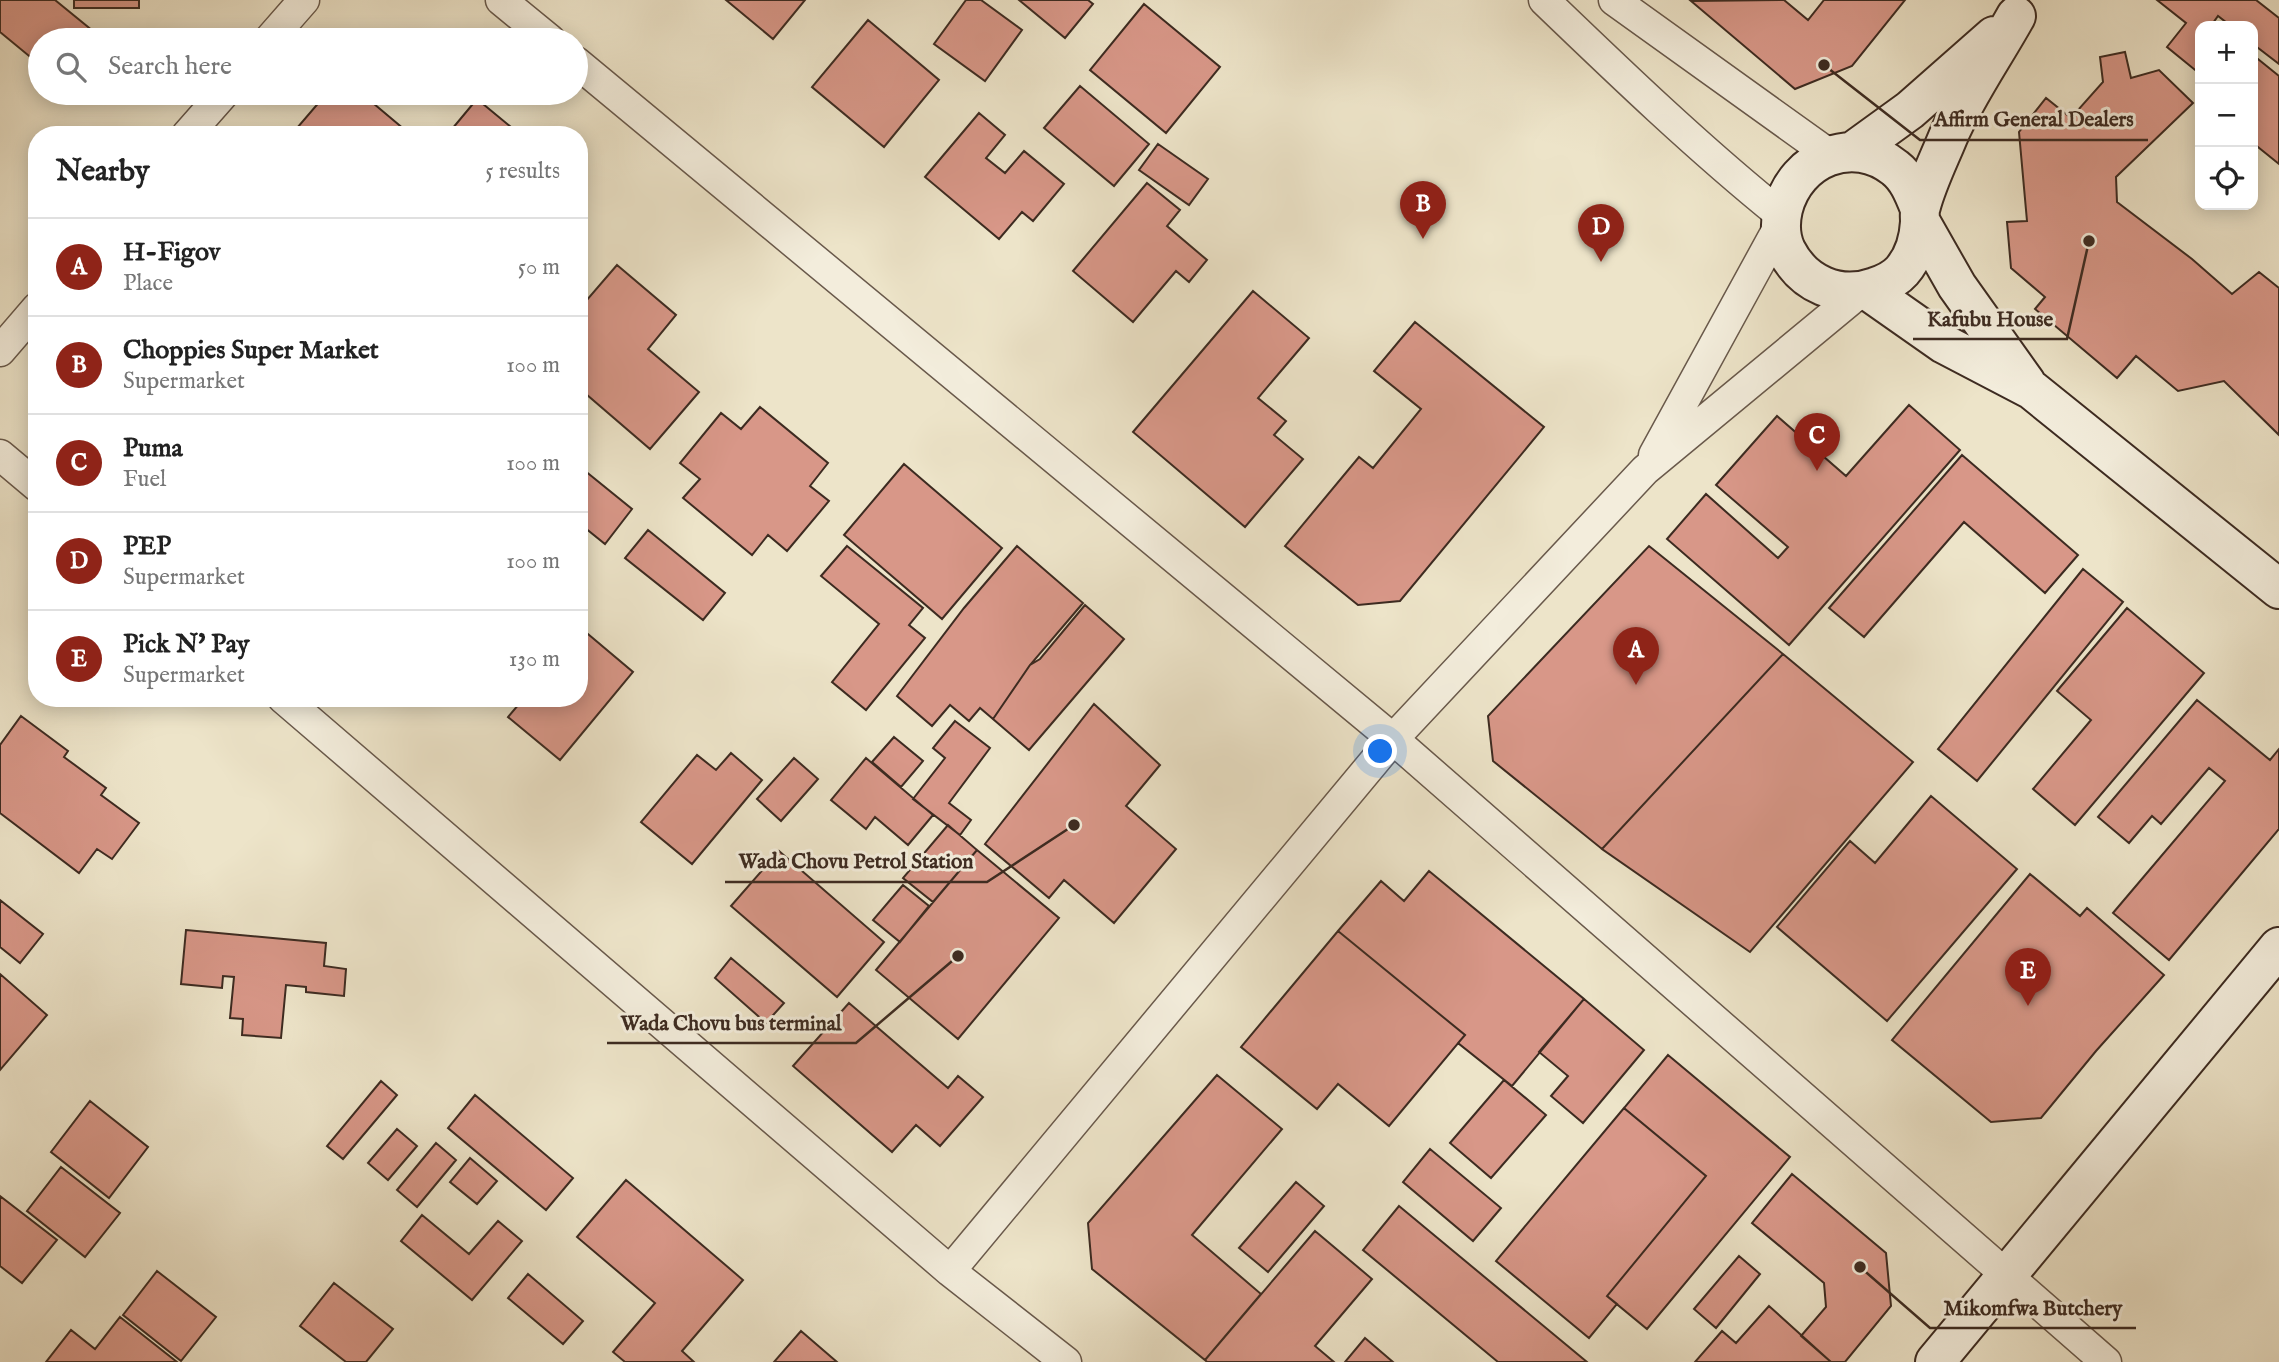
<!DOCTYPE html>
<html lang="en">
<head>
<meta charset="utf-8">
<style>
	:root { --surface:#fff; --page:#f2f2f2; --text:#222; --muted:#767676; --line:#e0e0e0; --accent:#8f2418 }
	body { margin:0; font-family:"IM FELL English",serif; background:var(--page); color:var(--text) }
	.controls { position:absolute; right:21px; top:21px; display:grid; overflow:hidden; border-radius:14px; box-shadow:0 4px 18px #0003 }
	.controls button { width:63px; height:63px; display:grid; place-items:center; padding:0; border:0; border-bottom:2px solid var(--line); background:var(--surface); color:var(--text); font:35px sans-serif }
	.you { position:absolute; left:1381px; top:752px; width:24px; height:24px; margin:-18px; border:5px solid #fff; border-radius:50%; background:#1a73e8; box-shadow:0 0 0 10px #1a73e833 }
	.badge { display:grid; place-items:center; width:46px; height:46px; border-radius:50%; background:var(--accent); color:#fff; font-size:23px; font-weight:700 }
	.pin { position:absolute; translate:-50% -58px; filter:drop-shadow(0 2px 4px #0008) }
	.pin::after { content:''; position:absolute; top:37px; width:24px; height:21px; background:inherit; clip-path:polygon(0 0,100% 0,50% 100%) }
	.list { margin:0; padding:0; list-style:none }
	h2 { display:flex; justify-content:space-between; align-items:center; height:91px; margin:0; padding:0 28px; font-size:30px }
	h2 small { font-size:23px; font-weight:400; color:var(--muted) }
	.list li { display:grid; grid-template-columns:46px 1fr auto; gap:21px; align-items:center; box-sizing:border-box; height:98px; padding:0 28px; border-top:2px solid var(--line) }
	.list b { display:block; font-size:26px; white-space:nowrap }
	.list p { margin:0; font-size:23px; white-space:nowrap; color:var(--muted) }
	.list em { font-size:23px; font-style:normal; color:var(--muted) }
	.icon { flex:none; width:38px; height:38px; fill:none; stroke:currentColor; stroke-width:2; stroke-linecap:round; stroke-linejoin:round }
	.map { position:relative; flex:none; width:2279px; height:1362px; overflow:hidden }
	.search { position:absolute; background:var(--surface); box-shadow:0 4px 18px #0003; left:28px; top:28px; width:560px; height:77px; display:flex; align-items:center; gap:18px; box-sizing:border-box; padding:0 24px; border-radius:38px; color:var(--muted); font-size:26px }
	.panel { position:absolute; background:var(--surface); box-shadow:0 4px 18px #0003; left:28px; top:126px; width:560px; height:581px; border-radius:28px }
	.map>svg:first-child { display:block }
</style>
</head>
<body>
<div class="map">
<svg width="2279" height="1362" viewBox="0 0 2279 1362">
	<rect width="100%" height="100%" fill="#ede4c9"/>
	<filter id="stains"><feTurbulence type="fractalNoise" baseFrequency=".00286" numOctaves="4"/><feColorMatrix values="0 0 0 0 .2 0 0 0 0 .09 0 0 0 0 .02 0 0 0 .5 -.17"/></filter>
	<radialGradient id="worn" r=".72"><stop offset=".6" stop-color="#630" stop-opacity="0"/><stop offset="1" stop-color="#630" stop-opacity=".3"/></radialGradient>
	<path fill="#d89788" stroke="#3d2b21" stroke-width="2" d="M0,0h55l49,40h-64v25l-40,-33z
		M74,0h65v8h-65z
		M726,0h79l-32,39z
		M966,0h15l41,30 -37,51 -51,-37z
		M1019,0h69l5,4 -28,34z
		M1784,0l24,20 16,-20h81l-53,66 -57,23 -104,-88z
		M2157,0h99l23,18v46l-26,-20v-18h-22l-13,-10 -5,7 4,3h-17v48l-33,-27 19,-24z
		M1144,4l76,63 -54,66 -76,-63z
		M868,20l71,60 -55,67 -72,-60z
		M2125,52l6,26 28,-8 34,33 -77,74 1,25 75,57 40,35 27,-22 20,16v147l-55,-54 -46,10 -42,-35 -19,22 -82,-69 10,-12 -34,-29 -4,-46 20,-1 -8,-89 27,-34 25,20 32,-36 -3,-25z
		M2253,55l26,21v88l-26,-21z
		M1080,86l69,58 -35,42 -70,-58z
		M74,93h20l-8,10z
		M327,93h34l50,42h-120z
		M477,99l40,33 -2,3h-68z
		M979,113l26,22 -19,23 19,15 19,-22 40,33 -31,37 -11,-9 -23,27 -74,-62z
		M1158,144l50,35 -19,26 -50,-35z
		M1147,183l33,27 -13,16 40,34 -18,22 -13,-11 -43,51 -60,-51z
		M617,265l59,50 -28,34 51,43 -49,57 -71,-61v-79z
		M1253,291l56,47 -51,60 28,23 -12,14 29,24 -58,68 -112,-95z
		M1415,322l129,105 -144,174 -42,4 -73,-59 74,-89 14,11 48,-59 -47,-38z
		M1909,405l51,45 -171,195 -122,-106 39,-45 72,64 10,-11 -72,-62 61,-69 69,60z
		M760,407l68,56 -18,23 19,15 -42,50 -19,-16 -16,20 -69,-57 17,-19 -20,-16 41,-50 20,16z
		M1962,455l116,100 -33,38 -81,-71 -100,115 -35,-29z
		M904,464l98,84 -60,71 -98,-84z
		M579,466l53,43 -27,35 -26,-21z
		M648,530l77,63 -22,27 -78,-62z
		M847,546l76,62 -14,17 16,13 -59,72 -34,-28 47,-58 -58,-48z
		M1017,546l66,57 -53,62 -37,54 -13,-11 -11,13 -19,-16 -18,21 -35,-30 67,-88z
		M1649,546l134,108 -181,195 -109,-88 -5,-45z
		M2083,569l40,33 -146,179 -39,-32z
		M1085,605l39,34 -95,111 -36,-31 37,-54 10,-6z
		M2127,608l77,65 -129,152 -42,-36 58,-69 -34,-29z
		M582,629l51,43 -73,88 -52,-43 16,-19h55v-65z
		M1783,654l130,108 -163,190 -148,-103z
		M2197,700l73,60 9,-11v80l-110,131 -56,-47 112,-132 -16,-13 -48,56 -9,-8 -23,27 -31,-26z
		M1094,704l66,61 -34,41 50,43 -62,74 -50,-43 -15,18 -64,-54z
		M21,716l47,35 -4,6 42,31 -5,7 38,28 -27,36 -15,-10 -18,24 -79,-60v-68z
		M955,721l35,27 -41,55 22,17 -11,15 -47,-36 32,-41 -12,-10z
		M894,737l29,24 -22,26 -29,-25z
		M731,753l31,27 -70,84 -51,-42 56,-67 19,15z
		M794,758l24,21 -37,42 -24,-22z
		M866,758l67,57 -25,30 -33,-28 -9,12 -35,-29z
		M1931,796l86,73 -130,152 -110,-94 73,-86 25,22z
		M948,825l29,25 -44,52 -30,-24z
		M977,850l82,68 -101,121 -82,-69z
		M779,851l105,91 -47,55 -106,-91z
		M1429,871l155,128 -72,87 -54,-43 7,-8 -127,-104 43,-50 23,20z
		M2030,874l50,42 7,-8 77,67 -68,76 -55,67 -50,4 -99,-82z
		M903,885l26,21 -29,36 -27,-22z
		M0,900l43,34 -23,29 -20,-16z
		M186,930l140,13 -2,23 22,3 -2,27 -38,-4v-5l-20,-2 -5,53 -39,-3 1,-16 -13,-1 4,-41 -11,-1 -1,12 -41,-4z
		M1338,931l127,104 -76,91 -51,-42 -21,25 -76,-62z
		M731,958l53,45 -18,20 -51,-45z
		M0,974l47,41 -47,55z
		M1584,999l60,51 -61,73 -32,-27 17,-20 -29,-24z
		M849,1003l99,85 10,-12 25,21 -43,49 -24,-21 -24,27 -99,-86z
		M1668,1055l122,102 -143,172 -40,-33 99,-120 -82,-68z
		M1217,1075l65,54 -90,106 69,59 -56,66 -113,-91 -4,-46z
		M1504,1080l42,35 -55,63 -41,-35z
		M381,1081l16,14 -54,64 -16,-13z
		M475,1095l98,83 -27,32 -98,-82z
		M90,1101l58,46 -39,51 -58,-46z
		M1624,1108l82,68 -99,120 10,8 -28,34 -93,-77z
		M397,1129l20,17 -29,34 -20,-17z
		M436,1143l20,17 -39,47 -20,-17z
		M1430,1149l71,59 -28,33 -70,-59z
		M470,1158l27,23 -20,23 -27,-22z
		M61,1167l59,46 -35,44 -58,-46z
		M1792,1174l94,79 5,53 -46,56h-14l-30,-26 25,-29 -2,-24 -72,-60z
		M626,1180l117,100 -61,71 12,11h-69l-12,-10 42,-49 -78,-66z
		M1296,1182l28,24 -56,66 -29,-24z
		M0,1196l57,44 -35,43 -22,-17z
		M1399,1206l188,156h-89l-135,-112z
		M422,1215l47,39 29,-33 24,20 -50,59 -71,-59z
		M1315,1231l57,48 -57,67 19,16h-127l-2,-2z
		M1739,1256l21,18 -44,54 -22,-19z
		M157,1271l59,46 -35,44 -58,-46z
		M528,1274l55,47 -20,23 -55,-46z
		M334,1283l59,46 -27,33h-20l-46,-36z
		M1769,1306l62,56h-136l27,-31 14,12z
		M120,1317l57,45h-131l25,-32 24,19z
		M801,1331l36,31h-63z
		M1365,1338l28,24h-48z"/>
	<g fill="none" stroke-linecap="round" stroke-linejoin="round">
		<defs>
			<path id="street" d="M501,0l49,40
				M1544,0c77,74 154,148 237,215
				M1614,0l216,155
				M269,40l35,-40
				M576,62l817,677 713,623
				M187,135l37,-42
				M0,351l37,-43
				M0,455l37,31
				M1654,455l126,-230
				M283,698l667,573 116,91
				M950,1271l443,-532 252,-269 214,-177"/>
			<path id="secondary" d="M1852,152l58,-42 84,-74
				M1920,209c-6,-15 -12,-31 -25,-41 -42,-34 -99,-10 -112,41 -3,13 -3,28 3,41 17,34 53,50 89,37 9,-3 20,-8 27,-16 12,-14 17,-31 18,-49 0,-6 -1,-11 1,-16 6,-23 18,-47 27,-69 17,-40 47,-83 68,-121
				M1920,221l37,65 69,97
				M1867,290l77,54 88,46 247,199
				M1935,1362l344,-415"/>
		</defs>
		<use href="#street" stroke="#69594b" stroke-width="33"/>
		<use href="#secondary" stroke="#3d2b21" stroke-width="42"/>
		<use href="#street" stroke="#f3eddc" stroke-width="30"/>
		<use href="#secondary" stroke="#f3eddc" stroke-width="38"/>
	</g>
	<path fill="none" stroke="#3d2b21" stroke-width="2.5" d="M1824 65L1920 140H2148M2089 241L2067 339H1913M1074 825L987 882H725M958 956L856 1043H607M1860 1267L1930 1328H2136"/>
	<g fill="#3d2b21" stroke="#f3eddc" stroke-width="2.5">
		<circle cx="1824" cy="65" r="7"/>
		<circle cx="2089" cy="241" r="7"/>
		<circle cx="1074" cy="825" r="7"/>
		<circle cx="958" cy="956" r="7"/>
		<circle cx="1860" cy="1267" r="7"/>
	</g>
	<g font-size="21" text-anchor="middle" font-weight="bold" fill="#3d2b21" stroke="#f3eddc" stroke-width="6" stroke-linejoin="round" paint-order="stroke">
		<text x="2034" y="126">Affirm General Dealers</text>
		<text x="1990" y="326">Kafubu House</text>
		<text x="856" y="868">Wada Chovu Petrol Station</text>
		<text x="731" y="1030">Wada Chovu bus terminal</text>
		<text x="2033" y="1315">Mikomfwa Butchery</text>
	</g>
	<rect width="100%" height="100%" filter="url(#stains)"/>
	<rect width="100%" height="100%" fill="url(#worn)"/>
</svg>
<div class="controls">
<button>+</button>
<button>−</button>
<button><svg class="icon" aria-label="locate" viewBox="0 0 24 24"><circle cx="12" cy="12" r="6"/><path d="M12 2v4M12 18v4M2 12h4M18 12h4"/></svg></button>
</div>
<div class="you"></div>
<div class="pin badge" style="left:1636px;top:685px">A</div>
<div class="pin badge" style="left:1423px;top:239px">B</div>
<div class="pin badge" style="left:1817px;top:471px">C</div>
<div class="pin badge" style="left:1601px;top:262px">D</div>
<div class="pin badge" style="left:2028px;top:1006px">E</div>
<div class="search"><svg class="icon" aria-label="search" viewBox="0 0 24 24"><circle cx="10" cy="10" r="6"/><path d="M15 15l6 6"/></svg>Search here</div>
<section class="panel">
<h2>Nearby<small>5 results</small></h2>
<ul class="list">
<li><span class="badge">A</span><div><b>H-Figov</b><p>Place</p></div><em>50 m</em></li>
<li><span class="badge">B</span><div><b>Choppies Super Market</b><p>Supermarket</p></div><em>100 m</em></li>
<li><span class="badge">C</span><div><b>Puma</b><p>Fuel</p></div><em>100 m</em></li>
<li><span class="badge">D</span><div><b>PEP</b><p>Supermarket</p></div><em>100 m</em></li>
<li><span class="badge">E</span><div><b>Pick N' Pay</b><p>Supermarket</p></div><em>130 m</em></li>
</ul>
</section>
</div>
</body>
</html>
